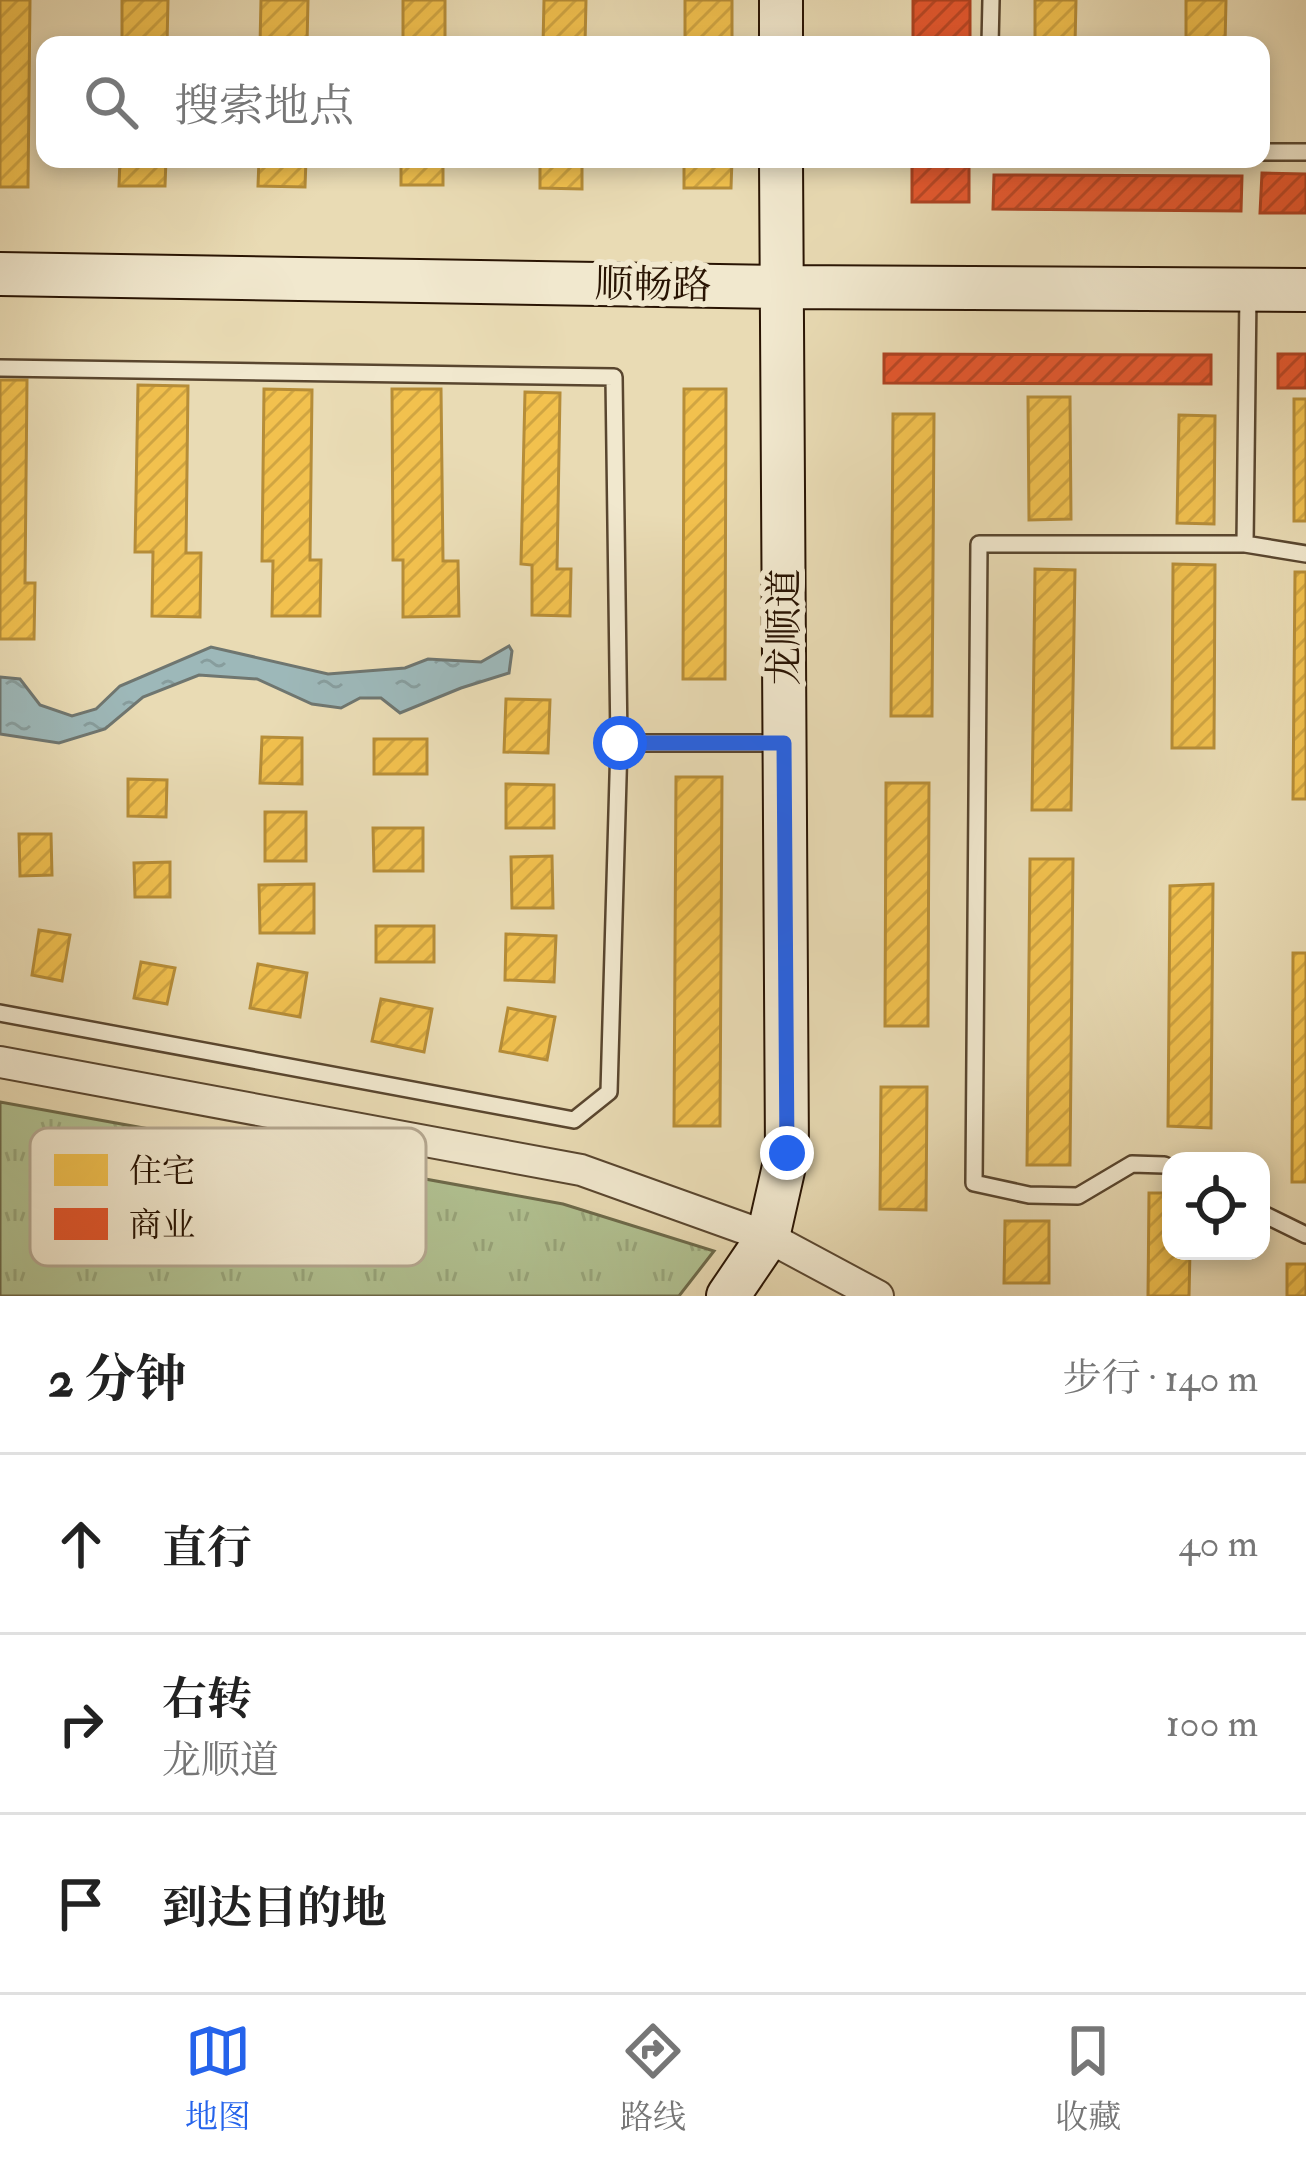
<!DOCTYPE html>
<html lang="zh">
<head>
<meta charset="utf-8">
<style>
	:root { --surface:#fff; --page:#f2f2f2; --text:#222; --muted:#767676; --line:#e0e0e0; --accent:#2563eb }
	body { margin:0; font-family:"IM FELL Double Pica","Noto Serif SC",serif; background:var(--page); color:var(--text) }
	.controls { position:absolute; right:36px; bottom:36px; display:grid; overflow:hidden; border-radius:24px; box-shadow:0 6px 18px #0003 }
	.controls button { width:108px; height:108px; display:grid; place-items:center; padding:0; border:0; border-bottom:3px solid var(--line); background:var(--surface); color:var(--text); font:60px sans-serif }
	.stop { position:absolute; width:36px; height:36px; margin:-27px; border:9px solid #2563eb; border-radius:50%; background:#fff }
	.stop.end { background:#2563eb; border-color:#fff; box-shadow:0 3px 12px #0008 }
	.list { margin:0; padding:0; list-style:none }
	h2 { display:flex; justify-content:space-between; align-items:center; height:156px; margin:0; padding:0 48px; font-size:51px }
	h2 small { font-size:39px; font-weight:400; color:var(--muted) }
	.list li { display:grid; grid-template-columns:78px 1fr auto; gap:36px; align-items:center; box-sizing:border-box; height:180px; padding:0 48px; border-top:3px solid var(--line) }
	.list b { display:block; font-size:45px; white-space:nowrap }
	.list p { margin:0; font-size:39px; white-space:nowrap; color:var(--muted) }
	.list em { font-size:39px; font-style:normal; color:var(--muted) }
	.icon { flex:none; width:66px; height:66px; fill:none; stroke:currentColor; stroke-width:2; stroke-linecap:round; stroke-linejoin:round }
	.map { position:relative; flex:none; width:1306px; height:1296px; overflow:hidden }
	.search { position:absolute; background:var(--surface); box-shadow:0 6px 18px #0003; left:36px; right:36px; top:36px; height:132px; display:flex; align-items:center; gap:30px; box-sizing:border-box; padding:0 42px; border-radius:24px; color:var(--muted); font-size:45px }
	.sheet { height:696px; background:var(--surface) }
	nav { display:flex; justify-content:space-around; align-items:center; box-sizing:border-box; height:168px; border-top:3px solid var(--line); background:var(--surface); font-size:33px; color:var(--muted) }
	nav a { display:grid; justify-items:center; gap:6px }
	nav .on { color:var(--accent) }
	.map>svg:first-child { display:block }
</style>
</head>
<body>
<div class="map">
<svg width="1306" height="1296" viewBox="0 0 1306 1296">
	<defs>
		<pattern id="grass-tufts" width="24" height="20" patternUnits="userSpaceOnUse" patternTransform="scale(3)"><rect width="24" height="20" fill="#b1c191"/><path d="M3 7l-1-3M5 7V3M7 7l1-3M15 17l-1-3M17 17v-4M19 17l1-3" fill="none" stroke="#98a57b"/></pattern>
		<pattern id="water-ripples" width="26" height="14" patternUnits="userSpaceOnUse" patternTransform="scale(3)"><rect width="26" height="14" fill="#9db8b9"/><path d="M2 4q2-2 4 0t4 0M15 11q2-2 4 0t4 0" fill="none" stroke="#879d9d"/></pattern>
		<pattern id="homes-hatch" width="6" height="6" patternUnits="userSpaceOnUse" patternTransform="scale(3)"><rect width="6" height="6" fill="#f2c14e"/><path d="M-1 1l2-2M0 6l6-6M5 7l2-2" fill="none" stroke="#d0a542"/></pattern>
		<pattern id="shops-hatch" width="6" height="6" patternUnits="userSpaceOnUse" patternTransform="scale(3)"><rect width="6" height="6" fill="#e4572e"/><path d="M-1 1l2-2M0 6l6-6M5 7l2-2" fill="none" stroke="#b94725"/></pattern>
	</defs>
	<rect width="100%" height="100%" fill="#e9dbb4"/>
	<filter id="stains"><feTurbulence type="fractalNoise" baseFrequency=".00167" numOctaves="4"/><feColorMatrix values="0 0 0 0 .2 0 0 0 0 .09 0 0 0 0 .02 0 0 0 .5 -.17"/></filter>
	<radialGradient id="worn" r=".72"><stop offset=".6" stop-color="#630" stop-opacity="0"/><stop offset="1" stop-color="#630" stop-opacity=".3"/></radialGradient>
	<path fill="url(#grass-tufts)" stroke="#6d6a4a" stroke-width="3" d="M0,1102l563,102 151,47 -35,45h-679z"/>
	<path fill="url(#water-ripples)" stroke="#6f7670" stroke-width="3" d="M509,646l3,5 -3,22 -48,15 -61,25 -19,-15h-21l-19,10 -29,-4 -55,-25 -58,-4 -56,22 -38,32 -46,14 -59,-9v-57l20,2 20,26 32,11 24,-7 24,-23 91,-39 117,27 77,-6 23,-9 53,3z"/>
	<path fill="url(#homes-hatch)" stroke="#b68d38" stroke-width="3" d="M0,0h30l-2,187h-28z
		M122,0h46l-1,45h-45z
		M261,0h47l-1,45h-47z
		M403,0h42v45h-42z
		M544,0h42l-1,45h-42z
		M685,0h47v45h-47z
		M1035,0h41l-1,45h-40z
		M1186,0h40l-1,45h-39z
		M120,159h46l-1,27h-46z
		M259,159h47l-1,28 -47,-1z
		M401,159h42v26h-42z
		M540,159h42v30l-42,-1z
		M684,159h48l-1,29h-47z
		M0,380h27l-2,203h10l-1,56h-34z
		M138,385l50,1 -2,167h15l-1,64 -48,-1 1,-64h-18z
		M264,389l48,1 -2,170h11l-1,56h-48l1,-55h-11z
		M392,389h49l2,172h15l1,55 -56,1v-57h-10z
		M684,389h42l-1,290h-42z
		M525,392l35,1 -3,176h14l-1,47 -38,-1v-50l-11,-1z
		M1028,397h42l1,122 -42,1z
		M1294,399h12v122h-12z
		M893,414h41l-2,302h-41z
		M1179,415l36,1 -1,108 -37,-1z
		M1173,564l42,1 -1,183h-42z
		M1035,569l40,1 -4,240h-39z
		M1295,572h11v227h-13z
		M506,699l44,1 -2,53 -44,-1z
		M262,737l40,1v46l-42,-1z
		M374,739h53v35h-53z
		M676,777h46l-2,349h-46z
		M128,779l39,1 -1,37 -38,-1z
		M886,783h43l-1,243h-43z
		M506,784l48,1v43h-48z
		M265,812h41v49h-41z
		M373,828h50v43h-49z
		M19,834h32l1,41 -32,1z
		M552,856l1,52h-41l-1,-51z
		M1030,859h43l-3,306h-43z
		M170,862v35h-35l-1,-34z
		M314,884v49h-54l-1,-48z
		M1213,884l-2,244 -43,-2 2,-240z
		M376,926h58v36h-58z
		M39,930l31,5 -8,46 -30,-6z
		M506,934l50,2 -2,46 -49,-2z
		M1293,953h13v229h-14z
		M141,962l34,6 -8,36 -33,-6z
		M258,964l49,9 -7,44 -50,-9z
		M381,999l51,10 -8,43 -52,-11z
		M508,1008l47,9 -8,43 -47,-9z
		M881,1087h46l-1,123 -46,-1z
		M1149,1193h22v58h19l-1,45h-41z
		M1005,1221h44v62h-45z
		M1287,1264h19v32h-19z"/>
	<path fill="url(#shops-hatch)" stroke="#ac4321" stroke-width="3" d="M913,0h57v45h-57z
		M912,159h57v43h-57z
		M1262,173l44,1v39h-46z
		M994,175l248,1 -1,35 -248,-2z
		M884,354l327,1v29l-327,-1z
		M1278,354h28v34h-28z"/>
	<g fill="none" stroke-linecap="round" stroke-linejoin="round">
		<defs>
			<path id="lane" d="M990,45l1,-45
				M1261,152h45
				M0,368l614,9 5,366 -10,349 -35,28 -574,-107
				M1245,544l3,-251
				M619,743h162
				M1171,1168l-7,-3 -32,-1 -54,32 -49,-1 -55,-12 5,-639h266l61,10
				M1261,1213l45,22"/>
			<path id="street" d="M0,1062l581,108 187,67 110,59"/>
			<path id="secondary" d="M781,0v45
				M0,274l781,13 525,3
				M728,1296l40,-59 19,-84 -6,-994"/>
		</defs>
		<use href="#lane" stroke="#59462f" stroke-width="20"/>
		<use href="#street" stroke="#59462f" stroke-width="34"/>
		<use href="#secondary" stroke="#291403" stroke-width="46"/>
		<use href="#lane" stroke="#f1e8ce" stroke-width="15"/>
		<use href="#street" stroke="#f1e8ce" stroke-width="30"/>
		<use href="#secondary" stroke="#f1e8ce" stroke-width="42"/>
	</g>
	<g fill="none" stroke-linecap="round" stroke-linejoin="round">
		<path stroke="#2563eb" stroke-width="15" d="M620,743h164l3,410"/>
	</g>
	<g text-anchor="middle" dominant-baseline="central" stroke-width="12" stroke-linejoin="round" paint-order="stroke">
		<g font-size="39" fill="#291403" stroke="#f1e8ce">
			<text transform="translate(653 285) rotate(1)">顺畅路</text>
			<text transform="translate(784 627) rotate(-90)">龙顺道</text>
		</g>
	</g>
	<rect x="30" y="1128" width="396" height="138" rx="18" fill="#f1e8ce" stroke="#b5a891" stroke-width="3"/>
	<rect x="54" y="1154" width="54" height="32" fill="#f2c14e"/>
	<rect x="54" y="1208" width="54" height="32" fill="#e4572e"/>
	<g font-size="33" fill="#291403">
		<text x="129" y="1182">住宅</text>
		<text x="129" y="1236">商业</text>
	</g>
	<rect width="100%" height="100%" filter="url(#stains)"/>
	<rect width="100%" height="100%" fill="url(#worn)"/>
</svg>
<div class="controls">
<button><svg class="icon" aria-label="locate" viewBox="0 0 24 24"><circle cx="12" cy="12" r="6"/><path d="M12 2v4M12 18v4M2 12h4M18 12h4"/></svg></button>
</div>
<div class="stop" style="left:620px;top:743px"></div>
<div class="stop end" style="left:787px;top:1153px"></div>
<div class="search"><svg class="icon" aria-label="search" viewBox="0 0 24 24"><circle cx="10" cy="10" r="6"/><path d="M15 15l6 6"/></svg>搜索地点</div>
</div>
<section class="sheet">
<h2>2 分钟<small>步行 · 140 m</small></h2>
<ul class="list">
<li><svg class="icon" aria-label="ahead" viewBox="0 0 24 24"><path d="M12 20V5M6 11l6-6 6 6"/></svg><div><b>直行</b></div><em>40 m</em></li>
<li><svg class="icon" aria-label="right" viewBox="0 0 24 24"><path d="M7 20v-9h11M14 6l5 5-5 5"/></svg><div><b>右转</b><p>龙顺道</p></div><em>100 m</em></li>
<li><svg class="icon" aria-label="arrive" viewBox="0 0 24 24"><path d="M6 21V4h12l-3 4 3 4H6"/></svg><div><b>到达目的地</b></div></li>
</ul>
</section>
<nav>
<a class="on"><svg class="icon" aria-label="map" viewBox="0 0 24 24"><path d="M3 6l6-2 6 2 6-2v14l-6 2-6-2-6 2zM9 4v14M15 6v14"/></svg>地图</a>
<a><svg class="icon" aria-label="directions" viewBox="0 0 24 24"><path d="M12 3l9 9-9 9-9-9zM9 14v-3h6M13 9l2 2-2 2"/></svg>路线</a>
<a><svg class="icon" aria-label="saved" viewBox="0 0 24 24"><path d="M7 4h10v16l-5-4-5 4z"/></svg>收藏</a>
</nav>
</body>
</html>
